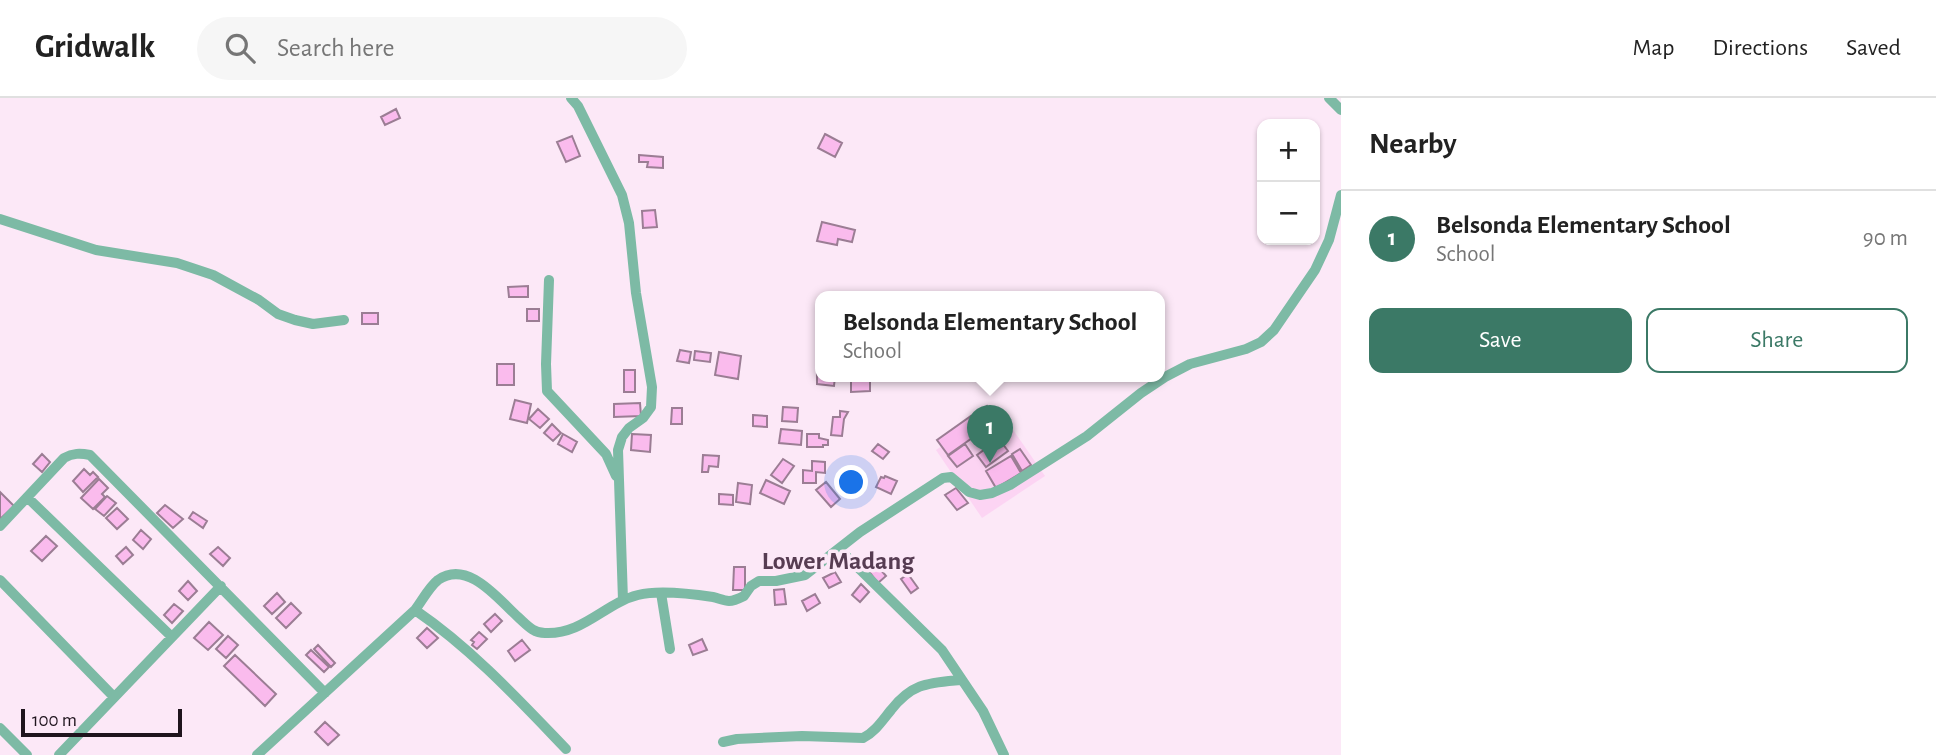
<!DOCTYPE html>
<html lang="en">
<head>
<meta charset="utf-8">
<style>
	:root { --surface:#fff; --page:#f6f6f6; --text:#222; --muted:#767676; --line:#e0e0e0; --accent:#3b7966 }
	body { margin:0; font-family:"Alegreya Sans",sans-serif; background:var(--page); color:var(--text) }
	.controls { position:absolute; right:21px; top:21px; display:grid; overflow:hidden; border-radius:14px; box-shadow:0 2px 5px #0004 }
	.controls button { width:63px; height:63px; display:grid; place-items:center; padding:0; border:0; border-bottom:2px solid var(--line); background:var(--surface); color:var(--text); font:35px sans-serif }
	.scale { position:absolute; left:21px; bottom:18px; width:161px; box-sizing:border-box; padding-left:7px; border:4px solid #1f141d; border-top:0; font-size:19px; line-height:24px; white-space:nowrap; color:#1f141d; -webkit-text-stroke:5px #fce8f7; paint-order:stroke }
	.you { position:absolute; left:852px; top:385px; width:24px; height:24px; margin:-18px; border:5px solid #fff; border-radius:50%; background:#1a73e8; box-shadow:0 0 0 10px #1a73e833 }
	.badge { display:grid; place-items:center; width:46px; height:46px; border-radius:50%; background:var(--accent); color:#fff; font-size:23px; font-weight:700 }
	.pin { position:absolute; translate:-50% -58px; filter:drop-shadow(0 2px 4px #0008) }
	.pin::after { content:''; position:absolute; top:37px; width:24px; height:21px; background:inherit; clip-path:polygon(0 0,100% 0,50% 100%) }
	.popup { position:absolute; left:815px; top:193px; width:350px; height:91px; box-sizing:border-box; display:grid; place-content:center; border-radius:14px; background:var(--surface); filter:drop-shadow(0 2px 5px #0005); font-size:23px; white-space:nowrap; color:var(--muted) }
	.popup b { font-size:26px; color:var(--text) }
	.popup::after { content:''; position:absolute; left:50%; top:100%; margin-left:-14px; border:14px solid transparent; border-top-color:var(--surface) }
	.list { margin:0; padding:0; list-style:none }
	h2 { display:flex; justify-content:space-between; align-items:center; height:91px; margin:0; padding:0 28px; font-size:30px }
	h2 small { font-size:23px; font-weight:400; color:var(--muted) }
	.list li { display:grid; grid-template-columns:46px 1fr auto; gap:21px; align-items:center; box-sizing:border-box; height:98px; padding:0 28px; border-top:2px solid var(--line) }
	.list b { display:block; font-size:26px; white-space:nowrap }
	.list p { margin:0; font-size:23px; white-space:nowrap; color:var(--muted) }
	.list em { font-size:23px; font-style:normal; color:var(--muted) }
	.actions { display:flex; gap:14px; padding:21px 28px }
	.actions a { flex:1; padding:16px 0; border:2px solid var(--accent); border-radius:14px; text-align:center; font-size:24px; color:var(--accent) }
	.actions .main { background:var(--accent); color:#fff }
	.icon { flex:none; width:38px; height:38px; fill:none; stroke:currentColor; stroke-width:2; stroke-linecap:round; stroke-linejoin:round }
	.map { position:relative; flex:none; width:1341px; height:657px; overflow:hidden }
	header { display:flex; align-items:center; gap:42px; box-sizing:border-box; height:98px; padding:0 35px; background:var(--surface); border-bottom:2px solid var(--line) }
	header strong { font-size:33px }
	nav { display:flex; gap:38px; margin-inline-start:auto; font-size:24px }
	.search { width:490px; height:63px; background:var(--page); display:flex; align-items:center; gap:18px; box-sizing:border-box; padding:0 24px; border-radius:38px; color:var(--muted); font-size:26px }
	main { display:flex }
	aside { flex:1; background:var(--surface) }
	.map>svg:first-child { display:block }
</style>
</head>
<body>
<header>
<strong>Gridwalk</strong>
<div class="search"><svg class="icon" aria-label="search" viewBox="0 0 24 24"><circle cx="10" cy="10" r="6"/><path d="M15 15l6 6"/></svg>Search here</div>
<nav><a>Map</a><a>Directions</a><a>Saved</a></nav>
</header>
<main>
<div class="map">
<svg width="1341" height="657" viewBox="0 0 1341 657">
	<rect width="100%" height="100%" fill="#fce8f7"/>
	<path fill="#fcd4f3" d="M998,310l47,68 -63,42 -46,-68z"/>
	<path fill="#fabbed" stroke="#9b7d94" stroke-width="2" d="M396,11l4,9 -15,7 -4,-8z
		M825,36l17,9 -7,14 -17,-9z
		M572,38l8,20 -14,6 -9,-20z
		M639,57l24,2v11l-16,-1 1,-5h-9z
		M655,112l2,17 -14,1 -1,-17z
		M822,124l33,8 -3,12 -14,-3 -1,6 -20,-4z
		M528,188v11h-19l-1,-10z
		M527,211h12v12h-12z
		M362,215h16v11h-16z
		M680,252l11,2 -2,11 -12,-2z
		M695,253l16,2 -1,9 -16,-2z
		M719,254l22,4 -3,23 -23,-4z
		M497,266h17v21h-17z
		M624,272h11v22h-11z
		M817,275l3,1v3h15l-1,9 -17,-2z
		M870,281v12l-19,1v-12z
		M515,302l16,4 -4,19 -17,-4z
		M640,305l1,13 -27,1v-13z
		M987,308l18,23 -13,11 -19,-23z
		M783,309l15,1 -1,14 -15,-1z
		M672,310h10v16h-11z
		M538,311l11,10 -9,9 -11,-9z
		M840,313l8,1 -4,7 -2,17 -11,-1 2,-18h7z
		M753,317l14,1v11l-14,-1z
		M971,318l11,15 -34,24 -11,-15z
		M552,326l9,9 -8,8 -9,-8z
		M781,331l21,2 -1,14 -22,-2z
		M563,336l14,8 -5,10 -14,-8z
		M632,336l19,1 -1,17 -19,-2z
		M807,336h12v4l9,2v5h-5v2h-16z
		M999,341l9,12 -22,16 -9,-12z
		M878,346l11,8 -6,7 -11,-8z
		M965,346l8,12 -16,11 -9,-11z
		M1020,351l11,16 -9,6 -10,-17z
		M42,356l8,8 -8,10 -9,-8z
		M703,357l16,1 -1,11 -9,-1 -1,6h-6z
		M1011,358l10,17 -25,15 -10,-17z
		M783,361l11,7 -12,17 -11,-8z
		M812,363l13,1v11l-9,-1v11h-13v-13l9,1z
		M84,371l6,6 3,-3 5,5 -15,15 -10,-11z
		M851,371l11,10 -7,7 -11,-10z
		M885,378l12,5 -6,13 -15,-7 5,-10 3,1z
		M99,381l9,9 -6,6 3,3 -12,12 -12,-11z
		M766,382l24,11 -6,13 -24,-11z
		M826,384l14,17 -9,8 -15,-17z
		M738,385l14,2 -2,19 -14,-2z
		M956,390l12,15 -11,7 -12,-15z
		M0,394l14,14 -14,13z
		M719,396l14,1v10l-14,-1z
		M107,398l9,7 -12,13 -9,-7z
		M165,407l18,14 -10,9 -16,-15z
		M117,410l11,11 -11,10 -11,-11z
		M193,414l14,9 -4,7 -14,-10z
		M141,432l10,9 -8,10 -10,-9z
		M46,438l11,10 -15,15 -11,-10z
		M126,449l7,8 -10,9 -7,-8z
		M218,449l12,11 -7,8 -13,-12z
		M876,466l10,12 -8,7 -10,-13z
		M734,469h11v23h-12z
		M835,474l6,10 -12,6 -6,-10z
		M908,476l10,14 -7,5 -10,-14z
		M188,483l9,10 -9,9 -9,-9z
		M861,486l8,8 -9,10 -8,-7z
		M784,491l2,15 -11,1 -1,-15z
		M277,495l8,9 -13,12 -8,-8z
		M815,496l5,9 -13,8 -5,-10z
		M291,505l10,10 -15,15 -10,-10z
		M174,506l9,7 -11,12 -8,-8z
		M495,516l7,7 -11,11 -7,-8z
		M209,524l14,13 -15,15 -14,-12z
		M427,530l11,10 -11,10 -10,-10z
		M479,534l8,7 -10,10 -5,-4 2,-3 -3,-2z
		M228,538l10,9 -12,13 -10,-9z
		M702,541l5,11 -14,5 -4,-10z
		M522,542l8,10 -15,11 -7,-10z
		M318,547l17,18 -4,4 -17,-18z
		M311,552l18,17 -5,5 -18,-17z
		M235,557l41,39 -11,12 -41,-40z
		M325,624l14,13 -11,10 -13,-13z"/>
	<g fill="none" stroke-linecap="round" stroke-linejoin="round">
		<path stroke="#7dbaa5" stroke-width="10" d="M571,0l7,8 44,89 7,28 7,70 16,94 -1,20 -8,11 -14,10 -7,9 -4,13 5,150
			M1329,0l12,12
			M0,121l96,31 81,13 36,12 46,25 19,14 17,6 18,4 31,-4
			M549,182l-3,84 1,27 59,63 10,22
			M28,400l144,139
			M0,428l64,-68c9,-5 16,-5 26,-3l235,238
			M839,451l103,101 41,61 21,44
			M0,482l114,117
			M661,495l9,56
			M415,512c57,39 103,89 151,139
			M0,630l27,27
			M723,644l14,-3 65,-3 61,2c12,-6 19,-17 28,-28 21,-27 37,-27 69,-30
			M59,657l162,-169
			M257,657l158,-145c7,-9 14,-23 23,-30 30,-21 60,19 80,37 9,8 15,16 27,16 38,2 60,-30 93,-38 20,-5 55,-1 75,2 5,1 11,4 16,4 5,0 11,-3 15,-5l7,-10 8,-5h17l29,-6 55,-43 83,-54 8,-1 18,15 11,3 12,-2 18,-8 77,-49 54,-43 24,-16 25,-13 56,-15 15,-7 13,-12 41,-60 14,-30 12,-45"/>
	</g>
	<g text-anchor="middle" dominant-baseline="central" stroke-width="7" stroke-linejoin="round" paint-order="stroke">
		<g font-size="26" font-weight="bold" fill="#573c52" stroke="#fce8f7">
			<text x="838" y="463">Lower Madang</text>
		</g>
	</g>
</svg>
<div class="controls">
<button>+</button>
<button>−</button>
</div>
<div class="scale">100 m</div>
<div class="you"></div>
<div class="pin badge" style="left:990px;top:365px">1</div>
<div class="popup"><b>Belsonda Elementary School</b>School</div>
</div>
<aside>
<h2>Nearby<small></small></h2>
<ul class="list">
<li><span class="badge">1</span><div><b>Belsonda Elementary School</b><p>School</p></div><em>90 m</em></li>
</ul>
<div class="actions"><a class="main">Save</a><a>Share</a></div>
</aside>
</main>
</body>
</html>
